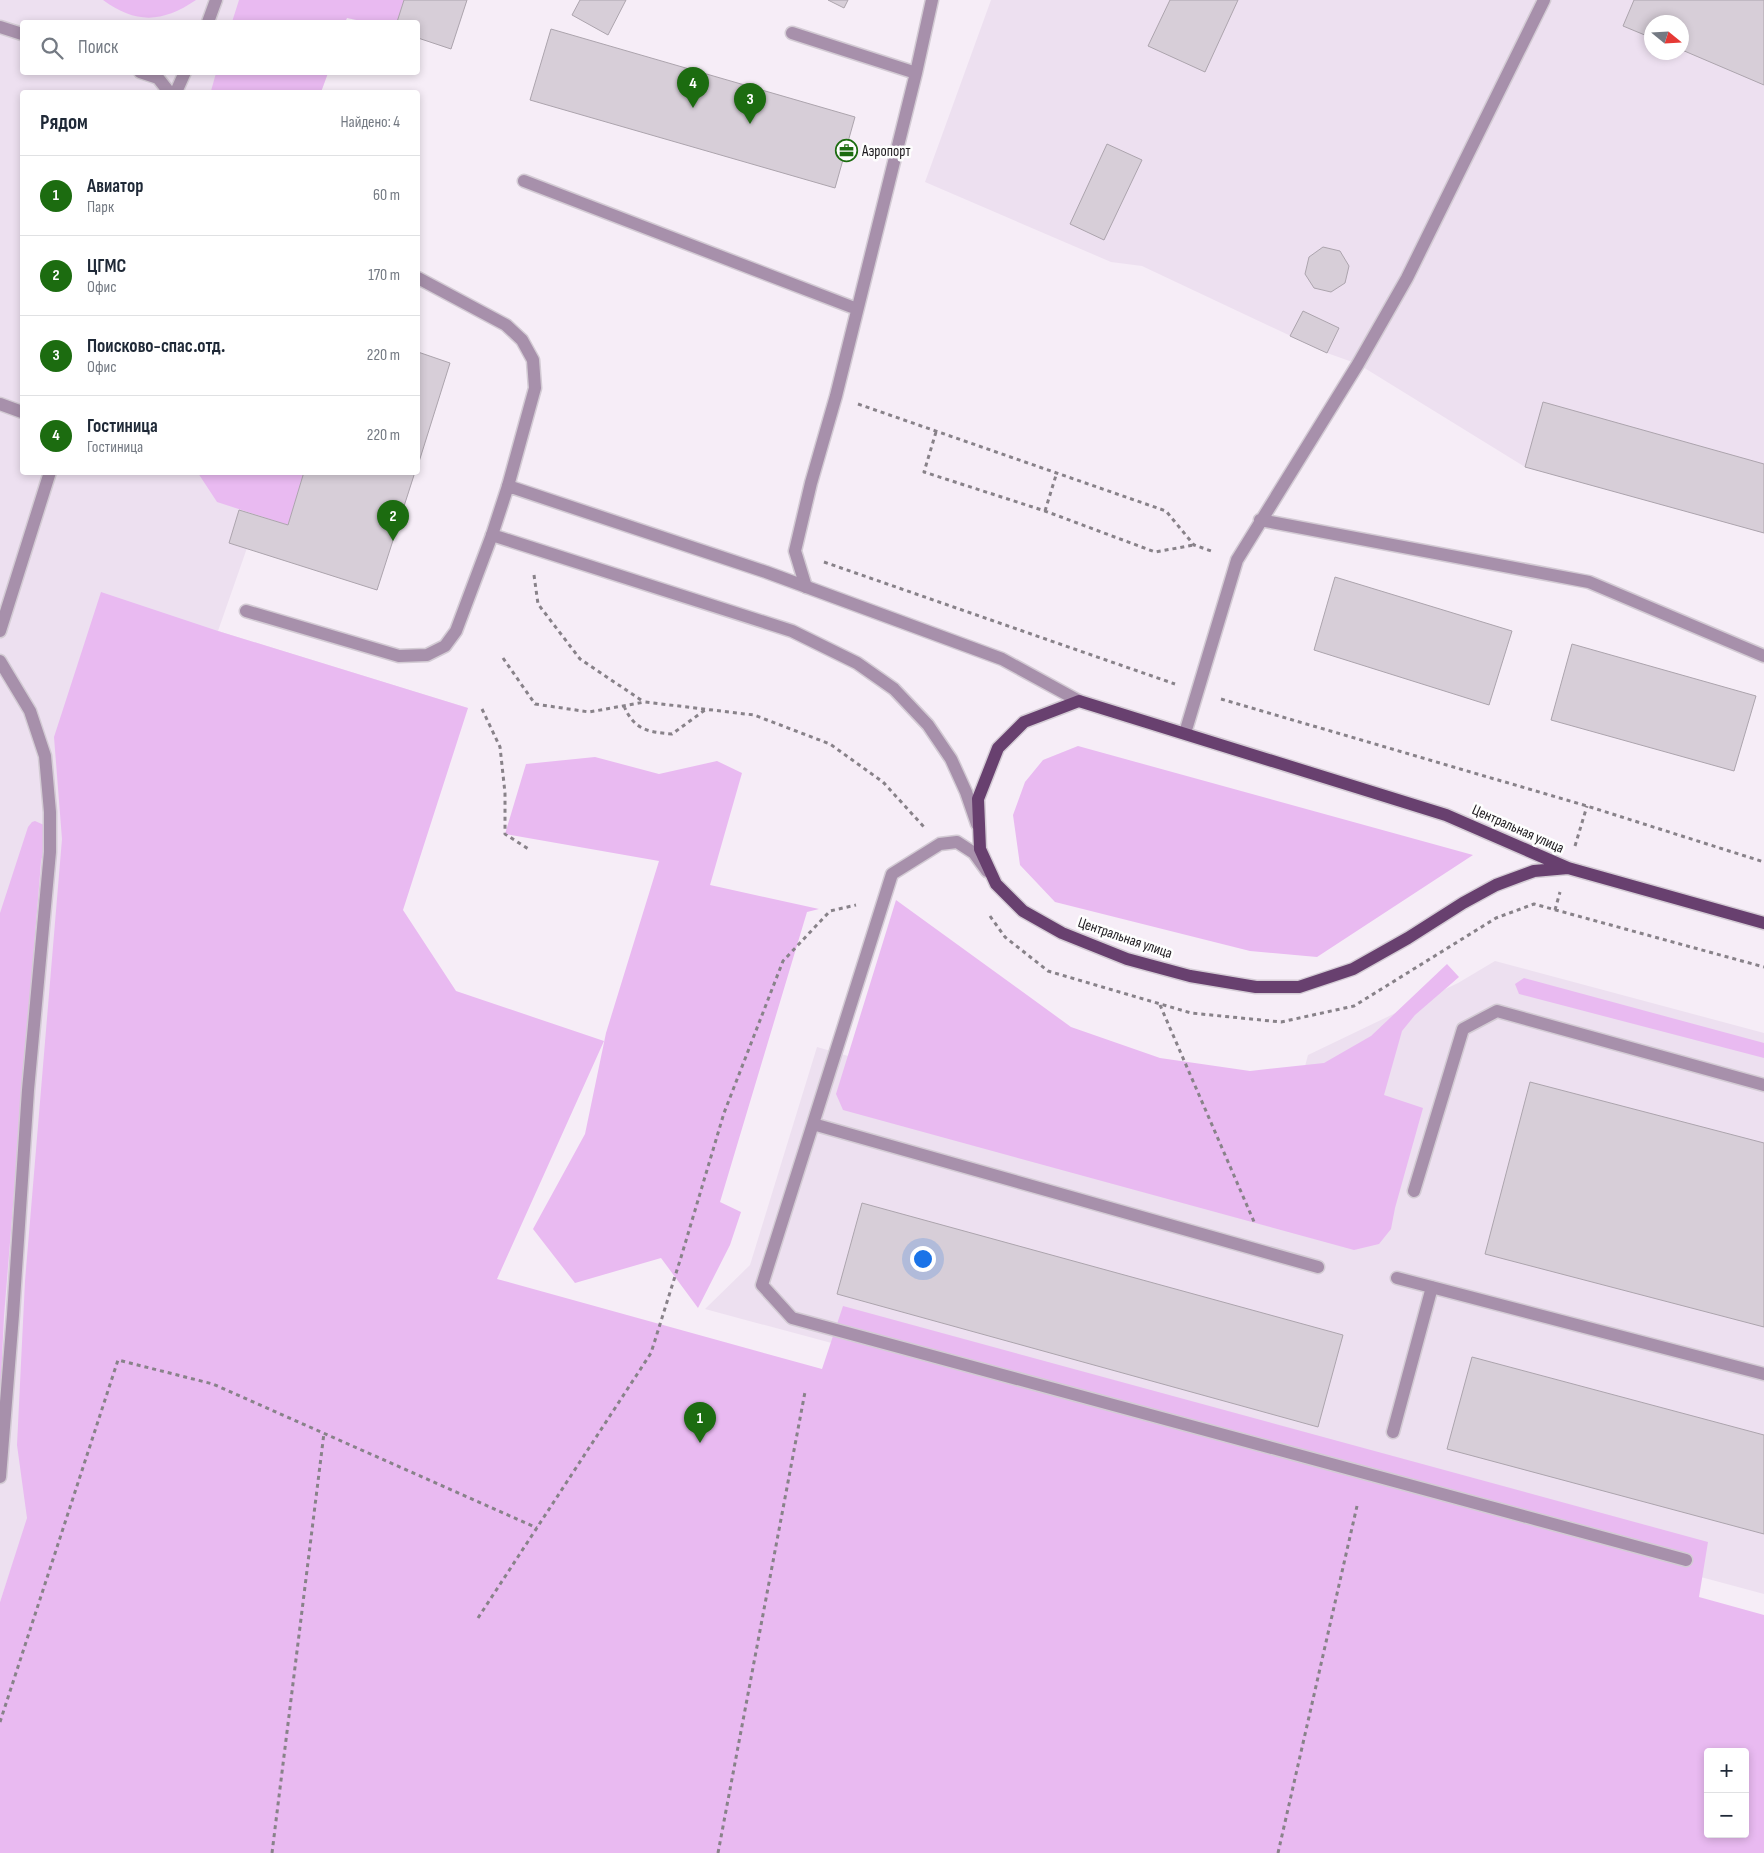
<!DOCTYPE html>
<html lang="ru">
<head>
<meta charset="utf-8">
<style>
	:root { --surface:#fff; --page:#f6f6f7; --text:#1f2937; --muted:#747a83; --line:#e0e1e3; --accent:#1c6c10 }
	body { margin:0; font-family:"Sofia Sans Condensed",sans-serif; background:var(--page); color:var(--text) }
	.controls { position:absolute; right:15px; bottom:15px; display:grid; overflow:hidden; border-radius:5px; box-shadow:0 2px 8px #0003 }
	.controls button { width:45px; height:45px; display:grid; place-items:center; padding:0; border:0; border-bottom:1px solid var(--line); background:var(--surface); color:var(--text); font:25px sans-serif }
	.compass { position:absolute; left:1644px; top:15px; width:45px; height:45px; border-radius:50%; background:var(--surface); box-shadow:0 2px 8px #0003; rotate:108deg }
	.you { position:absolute; left:922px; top:1258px; width:18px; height:18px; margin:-12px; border:4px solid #fff; border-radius:50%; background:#1a73e8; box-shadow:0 0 0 8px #1a73e833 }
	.badge { display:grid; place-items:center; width:32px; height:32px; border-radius:50%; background:var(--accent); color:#fff; font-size:16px; font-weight:700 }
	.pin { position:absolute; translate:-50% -41px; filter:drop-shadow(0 1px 2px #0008) }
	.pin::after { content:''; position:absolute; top:26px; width:18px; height:15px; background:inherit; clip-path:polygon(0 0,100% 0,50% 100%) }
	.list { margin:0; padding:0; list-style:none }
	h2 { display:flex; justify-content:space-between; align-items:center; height:65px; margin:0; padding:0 20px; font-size:21px }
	h2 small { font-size:16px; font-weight:400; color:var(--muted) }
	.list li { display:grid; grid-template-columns:32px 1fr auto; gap:15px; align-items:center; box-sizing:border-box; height:80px; padding:0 20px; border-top:1px solid var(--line) }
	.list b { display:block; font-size:19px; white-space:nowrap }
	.list p { margin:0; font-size:16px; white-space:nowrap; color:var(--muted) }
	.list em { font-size:16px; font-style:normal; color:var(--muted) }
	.icon { flex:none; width:28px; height:28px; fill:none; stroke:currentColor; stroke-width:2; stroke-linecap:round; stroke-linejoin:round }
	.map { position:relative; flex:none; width:1764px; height:1853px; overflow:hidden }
	.search { position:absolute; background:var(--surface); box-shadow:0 2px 8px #0003; left:20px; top:20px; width:400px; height:55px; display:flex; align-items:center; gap:12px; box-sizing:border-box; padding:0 18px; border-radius:5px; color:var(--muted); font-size:19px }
	.panel { position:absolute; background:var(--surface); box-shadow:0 2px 8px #0003; left:20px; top:90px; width:400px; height:385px; border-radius:5px }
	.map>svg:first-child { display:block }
</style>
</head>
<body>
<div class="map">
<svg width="1764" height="1853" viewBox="0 0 1764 1853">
	<rect width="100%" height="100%" fill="#f6edf7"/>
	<path fill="#ede0f0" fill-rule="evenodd" d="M0,0h467l-16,49 -33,-11v-16h-52l-19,-4 -2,4h-323v50l306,1 -7,19h-299v380l393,1 -38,117 -130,-42 -29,83 250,77 -440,810 -28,84z
		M991,0h773v533l-239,-66 -167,-103 -31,-11 -185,-87 -31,-4 -186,-80zM1652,22h30v30h-30z
		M1495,961l269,72v561l-1059,-285 45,-44 67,-218 458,132 33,-124 150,-72z"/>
	<path fill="#e9baf1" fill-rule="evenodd" d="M103,0h93c-34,23 -60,24 -93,0z
		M239,0h165l-7,22h-31l-19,-4 -2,4h-113z
		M216,73v-1l112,1 -7,19h-106l-4,-1z
		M198,473h106l-16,52 -71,-23z
		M101,592l117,39 250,77 -65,202 53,81 148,50 -107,238 325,90 21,-63 865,236 -9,55 65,18v238h-1764v-251l27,-84 -10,-73 8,-164 37,-442 -8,-102zM1708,1752h37v82h-37z
		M1078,746l395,109 -156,102 -67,-6 -195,-49 -35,-37 -7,-50 12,-33 18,-22z
		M595,757l64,17 58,-13 25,12 -32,112 109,24 -12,3 -87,290 21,10 -11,33 -32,63 -37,-50 -86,25 -42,-54 52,-95 21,-101 53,-172 -154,-27 21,-70z
		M35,821l9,4v23l-3,14 -37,454 -4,84v-487l28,-86 4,-5z
		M896,900l175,127 89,31 90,13 74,-8 47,-27 76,-72 12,13 -44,38 -13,16 -18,64 39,13 -28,100 -4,21 -12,15 -25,6 -511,-140 -7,-16z
		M1524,978l240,65v15l-245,-64 -4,-10z"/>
	<path fill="#d7ced8" stroke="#aca4ad" d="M404,0h63l-16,49 -33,-11v-16h-21z
		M580,0h46l-18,35 -36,-20z
		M828,0h20l-4,8z
		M1170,0h68l-33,72 -57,-26z
		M1634,0h130v85l-82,-35v-28h-30v16l-29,-12z
		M551,29l304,88 -20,71 -305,-88z
		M1107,144l35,16 -38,80 -34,-16z
		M1323,247l17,4 9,15 -4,17 -14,9 -17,-4 -9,-14 4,-17z
		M1303,311l36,17 -12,25 -37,-17z
		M418,352l32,11 -32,102z
		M1543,402l221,62v69l-239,-66z
		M304,472h111l-38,118 -148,-47 10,-33 49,15z
		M1335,577l177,54 -23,74 -175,-55z
		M1572,644l184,52 -22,75 -183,-51z
		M1530,1082l234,61v184l-279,-73z
		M862,1203l481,132 -25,92 -481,-133z
		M1472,1357l292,78v99l-317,-85z"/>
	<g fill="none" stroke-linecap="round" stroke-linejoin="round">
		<defs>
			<path id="lane" d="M208,22l8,-22
				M0,27l22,7
				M792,33l124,40
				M140,72l18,6 11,14
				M176,92l9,-20
				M524,181l333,128
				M418,278l88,47 16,15 11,20 2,28 -27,98
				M0,404l22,8
				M1260,520l329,62 175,74
				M806,587l-11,-36 16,-68 25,-87 80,-323 16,-73
				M246,611l153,45 28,-1 18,-9 11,-15 36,-96
				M0,631l50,-159
				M0,661l30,50 15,45 5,56v40l-22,238 -15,225 -13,162
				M1185,733l52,-173 121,-196 49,-86 137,-278
				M987,871l-13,-18 -17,-11 -17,2 -48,30 -130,411 30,33 894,242
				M813,1124l505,143
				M1414,1191l49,-162 34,-18 267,74
				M1397,1278l367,96
				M1393,1432l39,-145"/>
			<path id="street" d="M977,824l-11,-32 -15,-33 -23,-34 -34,-36 -37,-26 -65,-32 -300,-96 16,-49 258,86 236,87 77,42"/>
			<path id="primary" d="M1568,868l-34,3 -38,14 -33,18 -55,35 -55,31 -54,18h-43l-66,-11 -63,-17 -65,-26 -39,-22 -27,-27 -16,-35 -2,-50 20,-51 26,-26 55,-21 367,114 122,53 196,55"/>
		</defs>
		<use href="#lane" stroke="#d3cbd4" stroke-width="15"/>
		<use href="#street" stroke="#d3cbd4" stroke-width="15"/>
		<use href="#primary" stroke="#d3cbd4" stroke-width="15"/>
		<path stroke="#888289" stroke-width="3" stroke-dasharray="4 4" stroke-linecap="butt" d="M858,404l308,107 28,34 20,7
			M936,432l-12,40 121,39 110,41 39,-7
			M1045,511l12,-39
			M824,562l351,122
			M534,575l4,29 42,55 64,43
			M503,658l32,46 54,8 56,-10 109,13 76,29 53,38 41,45
			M1221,699l366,107 177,56
			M624,706c10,24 24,26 48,28l33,-24
			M482,709l18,38 5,46v41l25,16
			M1575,846l12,-40
			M1555,910l5,-18
			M990,916l15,21 43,34 143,42 90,9 73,-16 142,-88 38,-14 230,63
			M1160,1005l95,219
			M478,1618l173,-265 31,-99 42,-141 59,-152 47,-50 26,-6
			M0,1722l118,-362 95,24 324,144
			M272,1853l52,-420
			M718,1853l87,-461
			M1278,1853l79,-347"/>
		<use href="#lane" stroke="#a790ab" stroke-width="12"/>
		<use href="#street" stroke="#a790ab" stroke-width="12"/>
		<use href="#primary" stroke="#68406f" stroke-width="12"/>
	</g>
	<defs>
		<symbol id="office-ring" viewBox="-11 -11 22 22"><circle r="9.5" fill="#fefefe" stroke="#1c6c10" stroke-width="1.5"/><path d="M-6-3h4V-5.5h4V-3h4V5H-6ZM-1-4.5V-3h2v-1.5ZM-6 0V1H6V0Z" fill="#1c6c10"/></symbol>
	</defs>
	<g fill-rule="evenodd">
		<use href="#office-ring" x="834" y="138" width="25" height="25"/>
	</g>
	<g text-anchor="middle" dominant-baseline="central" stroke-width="5" stroke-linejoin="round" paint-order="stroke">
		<g font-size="15" fill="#1d1a1e" stroke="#fefefe" text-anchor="start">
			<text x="862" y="151">Аэропорт</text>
		</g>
		<g font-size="15" fill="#1d1a1e" stroke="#fefefe">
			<text transform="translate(1518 829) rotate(24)">Центральная улица</text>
			<text transform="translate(1125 938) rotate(19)">Центральная улица</text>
		</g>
	</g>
</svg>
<div class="controls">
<button>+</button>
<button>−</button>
</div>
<svg class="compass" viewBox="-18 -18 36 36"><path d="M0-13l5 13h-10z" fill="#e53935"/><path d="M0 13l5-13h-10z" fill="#747a83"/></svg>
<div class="you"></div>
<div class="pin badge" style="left:700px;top:1443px">1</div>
<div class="pin badge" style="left:393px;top:541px">2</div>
<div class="pin badge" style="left:750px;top:124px">3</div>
<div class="pin badge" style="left:693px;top:108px">4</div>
<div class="search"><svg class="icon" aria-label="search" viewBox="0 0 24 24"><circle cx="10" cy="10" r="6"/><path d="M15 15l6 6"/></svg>Поиск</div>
<section class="panel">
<h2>Рядом<small>Найдено: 4</small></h2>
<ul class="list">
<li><span class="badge">1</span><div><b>Авиатор</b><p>Парк</p></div><em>60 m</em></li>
<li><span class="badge">2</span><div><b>ЦГМС</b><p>Офис</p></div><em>170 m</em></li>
<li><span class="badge">3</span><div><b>Поисково-спас.отд.</b><p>Офис</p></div><em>220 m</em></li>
<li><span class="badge">4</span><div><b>Гостиница</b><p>Гостиница</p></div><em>220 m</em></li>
</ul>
</section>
</div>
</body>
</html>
